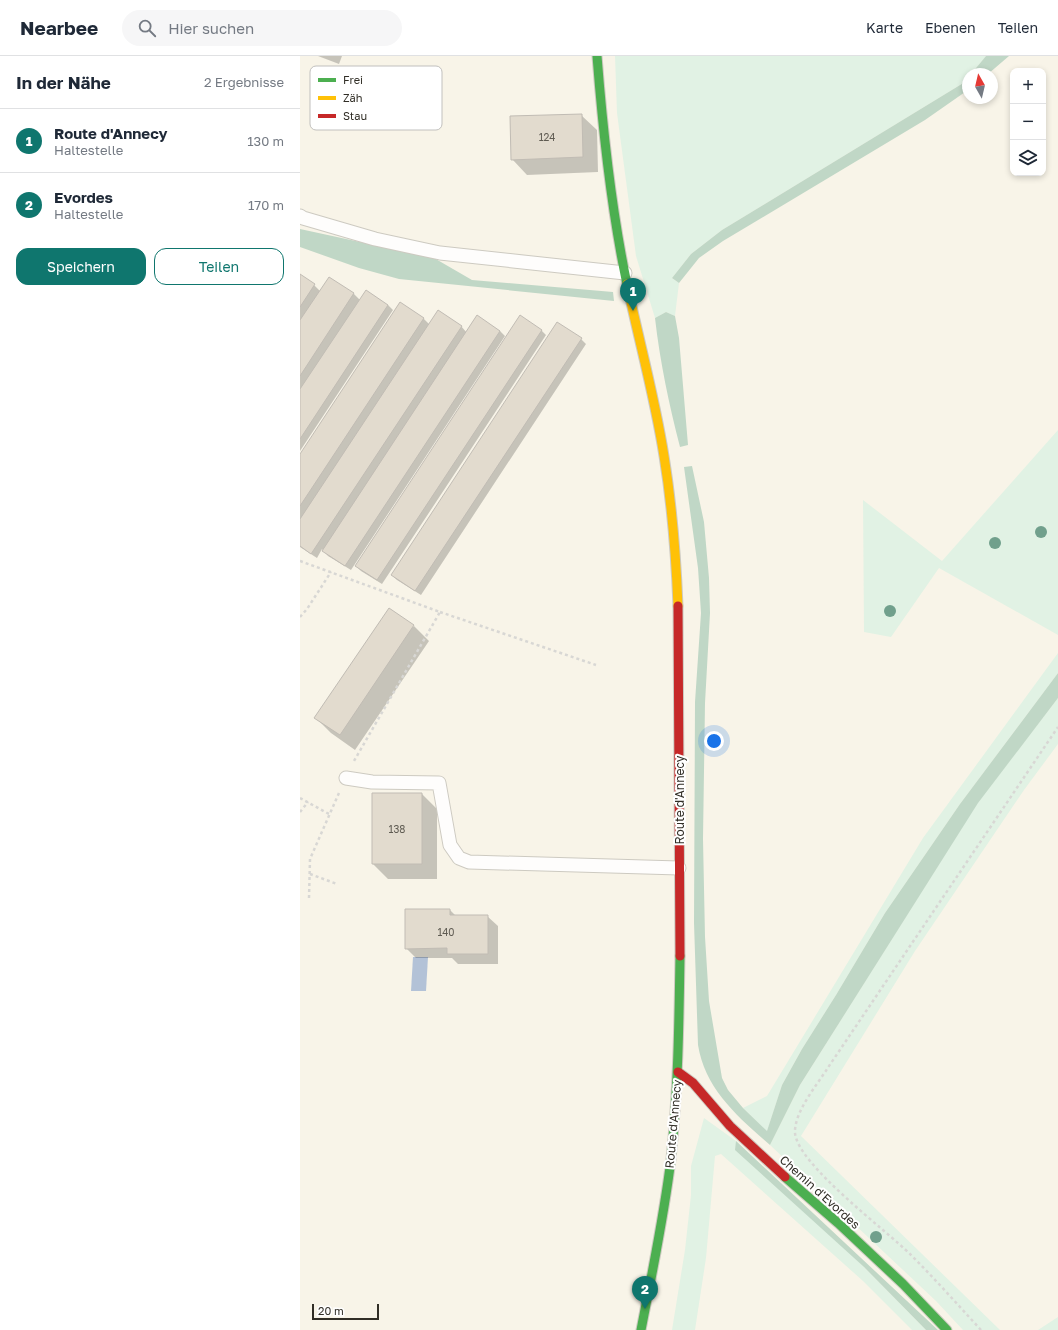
<!DOCTYPE html>
<html lang="de">
<head>
<meta charset="utf-8">
<style>
	:root { --surface:#fff; --page:#f6f6f7; --text:#1f2937; --muted:#747a83; --line:#e0e1e3; --accent:#0f766e }
	body { margin:0; font-family:"Golos Text",sans-serif; background:var(--page); color:var(--text) }
	.controls { position:absolute; right:12px; top:12px; display:grid; overflow:hidden; border-radius:8px; box-shadow:0 2px 6px #0003 }
	.controls button { width:36px; height:36px; display:grid; place-items:center; padding:0; border:0; border-bottom:1px solid var(--line); background:var(--surface); color:var(--text); font:20px sans-serif }
	.compass { position:absolute; left:662px; top:12px; width:36px; height:36px; border-radius:50%; background:var(--surface); box-shadow:0 2px 6px #0003; rotate:352deg }
	.scale { position:absolute; left:12px; bottom:10px; width:67px; box-sizing:border-box; padding-left:4px; border:2px solid #312e26; border-top:0; font-size:11px; line-height:14px; white-space:nowrap; color:#312e26; -webkit-text-stroke:3px #fff; paint-order:stroke }
	.you { position:absolute; left:414px; top:685px; width:14px; height:14px; margin:-10px; border:3px solid #fff; border-radius:50%; background:#1a73e8; box-shadow:0 0 0 6px #1a73e833 }
	.badge { display:grid; place-items:center; width:26px; height:26px; border-radius:50%; background:var(--accent); color:#fff; font-size:13px; font-weight:700 }
	.pin { position:absolute; translate:-50% -33px; filter:drop-shadow(0 1px 2px #0008) }
	.pin::after { content:''; position:absolute; top:21px; width:14px; height:12px; background:inherit; clip-path:polygon(0 0,100% 0,50% 100%) }
	.list { margin:0; padding:0; list-style:none }
	h2 { display:flex; justify-content:space-between; align-items:center; height:52px; margin:0; padding:0 16px; font-size:17px }
	h2 small { font-size:13px; font-weight:400; color:var(--muted) }
	.list li { display:grid; grid-template-columns:26px 1fr auto; gap:12px; align-items:center; box-sizing:border-box; height:64px; padding:0 16px; border-top:1px solid var(--line) }
	.list b { display:block; font-size:15px; white-space:nowrap }
	.list p { margin:0; font-size:13px; white-space:nowrap; color:var(--muted) }
	.list em { font-size:13px; font-style:normal; color:var(--muted) }
	.actions { display:flex; gap:8px; padding:12px 16px }
	.actions a { flex:1; padding:9px 0; border:1px solid var(--accent); border-radius:12px; text-align:center; font-size:14px; color:var(--accent) }
	.actions .main { background:var(--accent); color:#fff }
	.icon { flex:none; width:22px; height:22px; fill:none; stroke:currentColor; stroke-width:2; stroke-linecap:round; stroke-linejoin:round }
	.map { position:relative; flex:none; width:758px; height:1274px; overflow:hidden }
	header { display:flex; align-items:center; gap:24px; box-sizing:border-box; height:56px; padding:0 20px; background:var(--surface); border-bottom:1px solid var(--line) }
	header strong { font-size:19px }
	nav { display:flex; gap:22px; margin-inline-start:auto; font-size:14px }
	.search { width:280px; height:36px; background:var(--page); display:flex; align-items:center; gap:10px; box-sizing:border-box; padding:0 14px; border-radius:22px; color:var(--muted); font-size:15px }
	main { display:flex }
	aside { flex:1; background:var(--surface) }
	.map>svg:first-child { display:block }
</style>
</head>
<body>
<header>
<strong>Nearbee</strong>
<div class="search"><svg class="icon" aria-label="search" viewBox="0 0 24 24"><circle cx="10" cy="10" r="6"/><path d="M15 15l6 6"/></svg>Hier suchen</div>
<nav><a>Karte</a><a>Ebenen</a><a>Teilen</a></nav>
</header>
<main>
<aside>
<h2>In der Nähe<small>2 Ergebnisse</small></h2>
<ul class="list">
<li><span class="badge">1</span><div><b>Route d'Annecy</b><p>Haltestelle</p></div><em>130 m</em></li>
<li><span class="badge">2</span><div><b>Evordes</b><p>Haltestelle</p></div><em>170 m</em></li>
</ul>
<div class="actions"><a class="main">Speichern</a><a>Teilen</a></div>
</aside>
<div class="map">
<svg width="758" height="1274" viewBox="0 0 758 1274">
	<rect width="100%" height="100%" fill="#f8f4e8"/>
	<path fill="#e1f2e4" d="M315,0h371l-15,18h-3v4l-3,4 -243,148 -31,24 -19,24 7,5 -4,33 -9,-4 -11,6 -19,-62 -19,-143z
		M758,374v205l-119,-67 -48,69 -27,-5 -1,-132 79,61z
		M758,597v20l-98,131 -75,109 -49,82 -34,54 -20,36 -15,47 -24,-24 24,-12 156,-258z
		M758,642v46l-34,46 -109,161 -114,185 199,194h-37l-27,-29 -166,-156 30,-60 178,-283z
		M404,1062l32,23 128,126 62,63h-14l-49,-49 -142,-127 -6,2 -9,102 -11,72h-23l13,-80 6,-55v-29z
		M758,1261v13h-20z"/>
	<path fill="#c0d7c6" d="M686,0h23l-21,18h-17z
		M668,22v12l-43,30 -202,121 -24,17 -20,25 -7,-5 19,-24 31,-24 243,-148z
		M0,173l134,29 38,22 141,12 1,9 -215,-22 -40,-11 -59,-21z
		M366,256l9,4 4,22 9,107 -8,2c-11,-43 -20,-85 -25,-129z
		M392,410l12,56 5,56 1,35 -5,90 -2,136 2,98 4,64 13,77 6,12 15,18 24,23 15,-46 20,-36 34,-54 49,-82 75,-109 98,-131v25l-80,105 -178,282 -30,60c-32,-28 -65,-56 -72,-100l-4,-122 1,-221 6,-89 -3,-45 -14,-101z
		M436,1085l202,189h-12l-62,-63 -129,-117z"/>
	<path fill="#b3c2d7" d="M113,901h15l-2,34h-15z"/>
	<path fill="#0003" d="M18,0h24l-3,8z
		M281,59l16,15 1,42 -71,3 -15,-16z
		M0,220l14,9 6,6 9,-13 25,16 6,6 28,5 5,5 -93,141z
		M178,261l22,14 5,5 -154,234 -23,-14 -6,-7 -5,9 -17,-11v-91l123,-138 6,6 32,2 6,7z
		M241,274l5,5 -164,249 -21,-13 -5,-5z
		M281,283l5,5 -165,251 -24,-15 -5,-5z
		M114,570l15,15 -74,109 -24,-17 -15,-15z
		M122,738l15,15v70h-49l-15,-15z
		M106,854h44l6,6h31l11,10v38h-40l-6,-6h-36l-10,-10z"/>
	<path fill="#e2dbce" stroke="#c1bcb4" d="M282,58l1,43 -72,3 -1,-44z
		M0,218l15,10 -15,23z
		M29,221l25,16 -54,83v-56z
		M66,234l22,15 -88,134v-50z
		M100,246l24,16 -124,188v-52z
		M138,254l24,16 -151,228 -11,-8v-27z
		M177,259l23,16 -155,235 -23,-15z
		M220,259l22,15 -165,250 -22,-14z
		M257,266l25,16 -167,253 -24,-16z
		M89,552l25,17 -74,110 -26,-17z
		M72,737h50v71h-50z
		M105,853h45v6h38v39h-41v-6l-42,1z"/>
	<g fill="none" stroke-linecap="round" stroke-linejoin="round">
		<defs>
			<path id="lane" d="M0,160l3,2 72,21 65,14 185,20
				M46,722l26,4 67,1 11,62 9,13 10,4 210,6"/>
			<path id="fast" d="M297,0c6,77 14,153 30,228
				M485,1121l53,46 65,61 44,46
				M341,1274c11,-57 23,-113 30,-171 7,-67 8,-135 9,-203"/>
			<path id="slow" d="M327,228c12,57 28,114 37,172 8,49 12,100 14,150"/>
			<path id="jam" d="M378,550l2,350
				M378,1016l15,11 37,43 55,51"/>
		</defs>
		<use href="#lane" stroke="#cdcac1" stroke-width="15"/>
		<use href="#fast" stroke="#cdcac1" stroke-width="11"/>
		<use href="#slow" stroke="#cdcac1" stroke-width="11"/>
		<use href="#jam" stroke="#cdcac1" stroke-width="11"/>
		<path stroke="#d8d7d4" stroke-width="2.5" stroke-dasharray="3 3" stroke-linecap="butt" d="M0,505l140,51 -86,149
			M140,556l156,53
			M0,561l7,-8 24,-37
			M0,742l29,16
			M0,756l8,-10
			M10,818l27,10
			M9,842l1,-39 29,-66
			M681,1274c-23,-25 -46,-51 -70,-75 -25,-25 -113,-90 -116,-122 -1,-21 22,-48 32,-64l231,-342"/>
		<use href="#lane" stroke="#fefdfc" stroke-width="13"/>
		<use href="#fast" stroke="#4caf50" stroke-width="9"/>
		<use href="#slow" stroke="#ffc107" stroke-width="9"/>
		<use href="#jam" stroke="#c62828" stroke-width="9"/>
	</g>
	<g fill="#71a08c">
		<circle cx="741" cy="476" r="6"/>
		<circle cx="695" cy="487" r="6"/>
		<circle cx="590" cy="555" r="6"/>
		<circle cx="576" cy="1181" r="6"/>
	</g>
	<g text-anchor="middle" dominant-baseline="central" stroke-width="4" stroke-linejoin="round" paint-order="stroke">
		<g font-size="10" fill="#5f5b52">
			<text x="247" y="81">124</text>
			<text x="97" y="773">138</text>
			<text x="146" y="876">140</text>
		</g>
		<g font-size="12" fill="#312e26" stroke="#fff">
			<text transform="translate(379 744) rotate(-90)">Route d'Annecy</text>
			<text transform="translate(373 1068) rotate(-85)">Route d'Annecy</text>
			<text transform="translate(520 1136) rotate(42)">Chemin d'Evordes</text>
		</g>
	</g>
	<rect x="10" y="10" width="132" height="64" rx="6" fill="#fff" stroke="#c1c0be" stroke-width="1"/>
	<rect x="18" y="22" width="18" height="4" fill="#4caf50"/>
	<rect x="18" y="40" width="18" height="4" fill="#ffc107"/>
	<rect x="18" y="58" width="18" height="4" fill="#c62828"/>
	<g font-size="11" fill="#312e26">
		<text x="43" y="28">Frei</text>
		<text x="43" y="46">Zäh</text>
		<text x="43" y="64">Stau</text>
	</g>
</svg>
<div class="controls">
<button>+</button>
<button>−</button>
<button><svg class="icon" aria-label="layers" viewBox="0 0 24 24"><path d="M12 4l9 5-9 5-9-5zM3 14l9 5 9-5"/></svg></button>
</div>
<svg class="compass" viewBox="-18 -18 36 36"><path d="M0-13l5 13h-10z" fill="#e53935"/><path d="M0 13l5-13h-10z" fill="#747a83"/></svg>
<div class="scale">20 m</div>
<div class="you"></div>
<div class="pin badge" style="left:333px;top:255px">1</div>
<div class="pin badge" style="left:345px;top:1253px">2</div>
</div>
</main>
</body>
</html>
